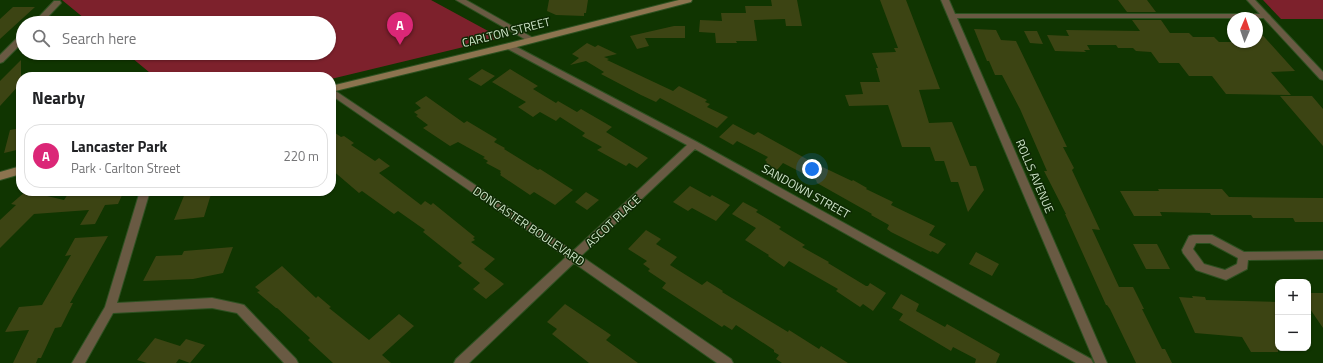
<!DOCTYPE html>
<html lang="en">
<head>
<meta charset="utf-8">
<style>
	:root { --surface:#fff; --page:#f6f6f6; --text:#202124; --muted:#757577; --line:#e0e0e0; --accent:#db2777 }
	body { margin:0; font-family:"Titillium Web",sans-serif; background:var(--page); color:var(--text) }
	.controls { position:absolute; right:12px; bottom:12px; display:grid; overflow:hidden; border-radius:8px; box-shadow:0 1px 3px #0004 }
	.controls button { width:36px; height:36px; display:grid; place-items:center; padding:0; border:0; border-bottom:1px solid var(--line); background:var(--surface); color:var(--text); font:20px sans-serif }
	.compass { position:absolute; left:1227px; top:12px; width:36px; height:36px; border-radius:50%; background:var(--surface); box-shadow:0 1px 3px #0004; rotate:2deg }
	.you { position:absolute; left:812px; top:169px; width:14px; height:14px; margin:-10px; border:3px solid #fff; border-radius:50%; background:#1a73e8; box-shadow:0 0 0 6px #1a73e833 }
	.badge { display:grid; place-items:center; width:26px; height:26px; border-radius:50%; background:var(--accent); color:#fff; font-size:13px; font-weight:700 }
	.pin { position:absolute; translate:-50% -33px; filter:drop-shadow(0 1px 2px #0008) }
	.pin::after { content:''; position:absolute; top:21px; width:14px; height:12px; background:inherit; clip-path:polygon(0 0,100% 0,50% 100%) }
	.list { margin:0; padding:0; list-style:none }
	h2 { display:flex; justify-content:space-between; align-items:center; height:52px; margin:0; padding:0 16px; font-size:17px }
	h2 small { font-size:13px; font-weight:400; color:var(--muted) }
	.list li { display:grid; grid-template-columns:26px 1fr auto; gap:12px; align-items:center; box-sizing:border-box; height:64px; margin:0 8px 8px; padding:0 8px; border:1px solid var(--line); border-radius:16px }
	.list b { display:block; font-size:15px; white-space:nowrap }
	.list p { margin:0; font-size:13px; white-space:nowrap; color:var(--muted) }
	.list em { font-size:13px; font-style:normal; color:var(--muted) }
	.icon { flex:none; width:22px; height:22px; fill:none; stroke:currentColor; stroke-width:2; stroke-linecap:round; stroke-linejoin:round }
	.map { position:relative; flex:none; width:1323px; height:363px; overflow:hidden }
	.search { position:absolute; background:var(--surface); box-shadow:0 1px 3px #0004; left:16px; top:16px; width:320px; height:44px; display:flex; align-items:center; gap:10px; box-sizing:border-box; padding:0 14px; border-radius:22px; color:var(--muted); font-size:15px }
	.panel { position:absolute; background:var(--surface); box-shadow:0 1px 3px #0004; left:16px; top:72px; width:320px; height:124px; border-radius:16px }
	.map>svg:first-child { display:block }
</style>
</head>
<body>
<div class="map">
<svg width="1323" height="363" viewBox="0 0 1323 363">
	<rect width="100%" height="100%" fill="#103501"/>
	<path fill="#7d212c" d="M62,0h369l70,38 -170,41v-2h-176l-29,-24h203v-30h-239z
		M1263,0h60v19h-42z"/>
	<path fill="#3c4413" d="M549,0h39l-2,13h-2v3l-28,-1 -9,-4z
		M771,0h26l5,26h-16l-1,-7 -31,1 3,21h-21l1,2h-21l-1,-10 -16,-1 1,-12 22,1 -1,-8h25l-1,-7h27z
		M880,0h26l34,89 -21,1 10,33 23,-1 18,44h6l8,24 -16,22 -10,-30h-7l-7,-21h-9l-5,-14h-28l-14,-42 -39,1 -4,-11 18,-1 -3,-12h20l-4,-14h2l-6,-15 24,-1 -2,-4h4z
		M1118,0h29l9,12h-29z
		M13,7h22l-35,32v-20z
		M1132,20h29l9,13h19l4,4h21l5,5h38v-13l38,42 -24,1 20,23 -65,-1 -14,-18h-23l-10,-13h-20l-8,-11 -15,-1 -3,-3h-15l-2,-3h-29l3,5h-6l2,2 -31,-1 -8,-16 22,1 -3,-6 74,1z
		M674,26h11v12h-40l4,8 -12,3 -7,-13z
		M974,29l22,1 5,10 15,1 51,106h-4l11,21 -2,2 28,60 -8,-1 27,58h14l11,22h-2l20,40h3l7,14h-36l-26,-54 -3,-4h-1l-41,-91h1l-22,-43h3l-27,-62 -18,-34h-7l-6,-14h-2z
		M1024,31h13l6,13 -13,-1z
		M587,43l8,4 3,-2 19,9 -13,3 5,2 -2,1 66,31 6,-5 28,14 -2,2 5,2 -3,3 21,10 -11,11 -57,-30 -4,4 -15,-7 -40,-21 3,-2 -18,-11 -16,4 9,-7 -7,-4z
		M21,60v23l-21,23v-25z
		M482,69l13,7 -14,10 -13,-7z
		M510,69l28,17 -5,3 23,14 2,-2 19,11 4,-3 31,18 -6,5 42,26 -11,10 -8,-5 -3,3 -29,-16 5,-3 -20,-11 3,-3 -25,-16 -4,4 -16,-9 -7,5 -15,-10 8,-5 -34,-20z
		M426,96l38,27 3,-2 30,18 -3,3 11,6 -1,1 34,21 2,-1 33,21 -18,15 -21,-13 -4,3 -30,-20 1,-1 -1,-2 1,-1 -15,-8 2,-2 -5,-3 2,-1 -27,-15 -8,4 -27,-18 5,-3 -12,-9 2,-1 -4,-3 7,-4 -6,-5z
		M1280,96h32l11,13v37z
		M733,124l21,11 4,-3 54,30 40,19 1,-1 14,8 -1,1 27,13 -2,3 44,21 -6,9 17,9 -8,10 -6,-3 -1,1 -40,-20 -4,-3 2,-4 -18,-10 1,-1 -55,-31 -1,-3 -33,-17 -6,7 -11,-7 1,-1 -2,-2 3,-3 -31,-16 -4,4 -14,-8z
		M21,128v21l-17,4 6,-23z
		M331,130l10,7 3,-1 10,7 -3,2 24,16 4,-3 11,8 -11,7 42,32 4,-4 6,4 2,-2 42,34 -2,1 2,2 -4,2 24,17 -11,10 20,15 -18,15 -13,-10 7,-6 -22,-17 4,-3 -39,-31 2,-2 -27,-19 -4,3 -32,-23 -3,2 -28,-24z
		M690,186l20,11 2,-2 18,10 -14,16 -24,-13 -4,3 -15,-9z
		M1158,189h64l7,8 94,1v24h-28l-2,-4h-40l-2,-3h-40l-1,-2 -50,-1 2,4h-28l-14,-25h39z
		M26,191l38,9 6,-9h54l-6,13 -13,1 -10,19 -15,1 9,-15 -55,4 -34,34v-28l16,-15 -5,-1z
		M186,191h26l-8,26 -30,3z
		M586,192l13,8 -12,10 -12,-8z
		M743,202l15,8 -2,2 25,15 -2,2 26,16 -3,2 27,15 -1,1 38,23h2l2,-3 16,10 -13,18 -10,-7 -3,3 -24,-16 2,-2 -49,-28 -5,6 -16,-11 1,-1 -24,-15 11,-12 -24,-14z
		M646,230l15,9 -5,5 21,13 -7,8 32,20 5,-4 16,10 -1,1 66,40 1,-2 30,19 2,-3 27,17h-66l-6,-4 3,-4 -5,-3v-2l-38,-25 -4,5 -8,-5 -2,2 -60,-39 4,-5 -18,-12 2,-2 -7,-5 4,-3 -19,-12z
		M108,236l-38,67h3l-12,24 -6,1 -14,30h-3l-2,5h-23l16,-33 -24,2 14,-25 23,-2 29,-50 -6,1 10,-18z
		M1133,244h24l13,25h-24z
		M233,247l-10,26 -30,6 -50,2 13,-25 26,-1 2,-4z
		M976,252l23,12 -7,12 -23,-12z
		M282,266l34,32 2,-2 13,11 -2,1 40,32 30,-26 15,12 -32,29 9,8h-58l-25,-23 2,-2 -33,-30h-1l-19,-16 3,-1 -5,-4z
		M1308,293h15v35l-15,-22z
		M901,294l18,10 -3,7 29,16 2,-3 53,30 -4,9h-21l1,-4 -23,-12 -2,4 -52,-31 4,-6 -11,-6z
		M1192,296l13,1 1,3 72,2v50h-27l-9,-15 -47,-4 -16,-36 14,1z
		M565,304l46,31 -5,5 32,23h-49l-37,-29 5,-5 -10,-7z
		M155,338l25,8 6,-7 19,6 -15,18 -11,-4 -3,4h-29l-10,-3z"/>
	<g fill="none" stroke-linecap="round" stroke-linejoin="round">
		<defs>
			<path id="minor" d="M456,0h10l69,39 -1,2h-6z
				M941,0h8l6,14h311l4,2 -4,2h-309l150,345h-12z
				M54,1h6l1,2 -19,20h-9z
				M20,35h3v7l-20,20 -3,1v-8z
				M509,43l188,99 394,217 2,4h-17l-381,-214 -114,107 150,103 2,4h-16l-143,-100 -105,100h-15l2,-4 110,-102 -235,-162v-7l242,163 114,-106 -181,-97 -1,-2z
				M140,191h10l-33,112 95,-5 28,6 4,1 52,54 2,4h-14l-47,-50 -25,-5 -99,5 -28,50h-13l33,-56z
				M1193,235h19l32,17 79,-1v8l-75,1 -1,9 -21,11 -30,-10 -13,-17 -1,-3 7,-14zM1196,243h14l28,15 -1,6 -12,6 -21,-6 -11,-15z"/>
			<path id="tertiary" d="M1247,0h8l68,72v8l-3,-1z"/>
			<path id="secondary" d="M679,0h13l-1,2 -182,47 -178,43v-6l178,-43z
				M21,166v8l-21,6v-8z"/>
		</defs>
		<use href="#minor" stroke="#2e5121" stroke-width="2"/>
		<use href="#tertiary" stroke="#2e5121" stroke-width="2"/>
		<use href="#secondary" stroke="#2e5121" stroke-width="2"/>
		<use href="#minor" fill="#695a43" fill-rule="evenodd"/>
		<use href="#tertiary" fill="#695a43" fill-rule="evenodd"/>
		<use href="#secondary" fill="#8c744f" fill-rule="evenodd"/>
	</g>
	<g text-anchor="middle" dominant-baseline="central" stroke-width="3" stroke-linejoin="round" paint-order="stroke">
		<g font-size="12" fill="#cee4c8" stroke="#0d2903">
			<text transform="translate(506 32) rotate(-14)">CARLTON STREET</text>
			<text transform="translate(1035 176) rotate(67)">ROLLS AVENUE</text>
			<text transform="translate(806 191) rotate(29)">SANDOWN STREET</text>
			<text transform="translate(613 221) rotate(-43)">ASCOT PLACE</text>
			<text transform="translate(529 226) rotate(34)">DONCASTER BOULEVARD</text>
		</g>
	</g>
</svg>
<div class="controls">
<button>+</button>
<button>−</button>
</div>
<svg class="compass" viewBox="-18 -18 36 36"><path d="M0-13l5 13h-10z" fill="#e53935"/><path d="M0 13l5-13h-10z" fill="#757577"/></svg>
<div class="you"></div>
<div class="pin badge" style="left:400px;top:45px">A</div>
<div class="search"><svg class="icon" aria-label="search" viewBox="0 0 24 24"><circle cx="10" cy="10" r="6"/><path d="M15 15l6 6"/></svg>Search here</div>
<section class="panel">
<h2>Nearby<small></small></h2>
<ul class="list">
<li><span class="badge">A</span><div><b>Lancaster Park</b><p>Park · Carlton Street</p></div><em>220 m</em></li>
</ul>
</section>
</div>
</body>
</html>
